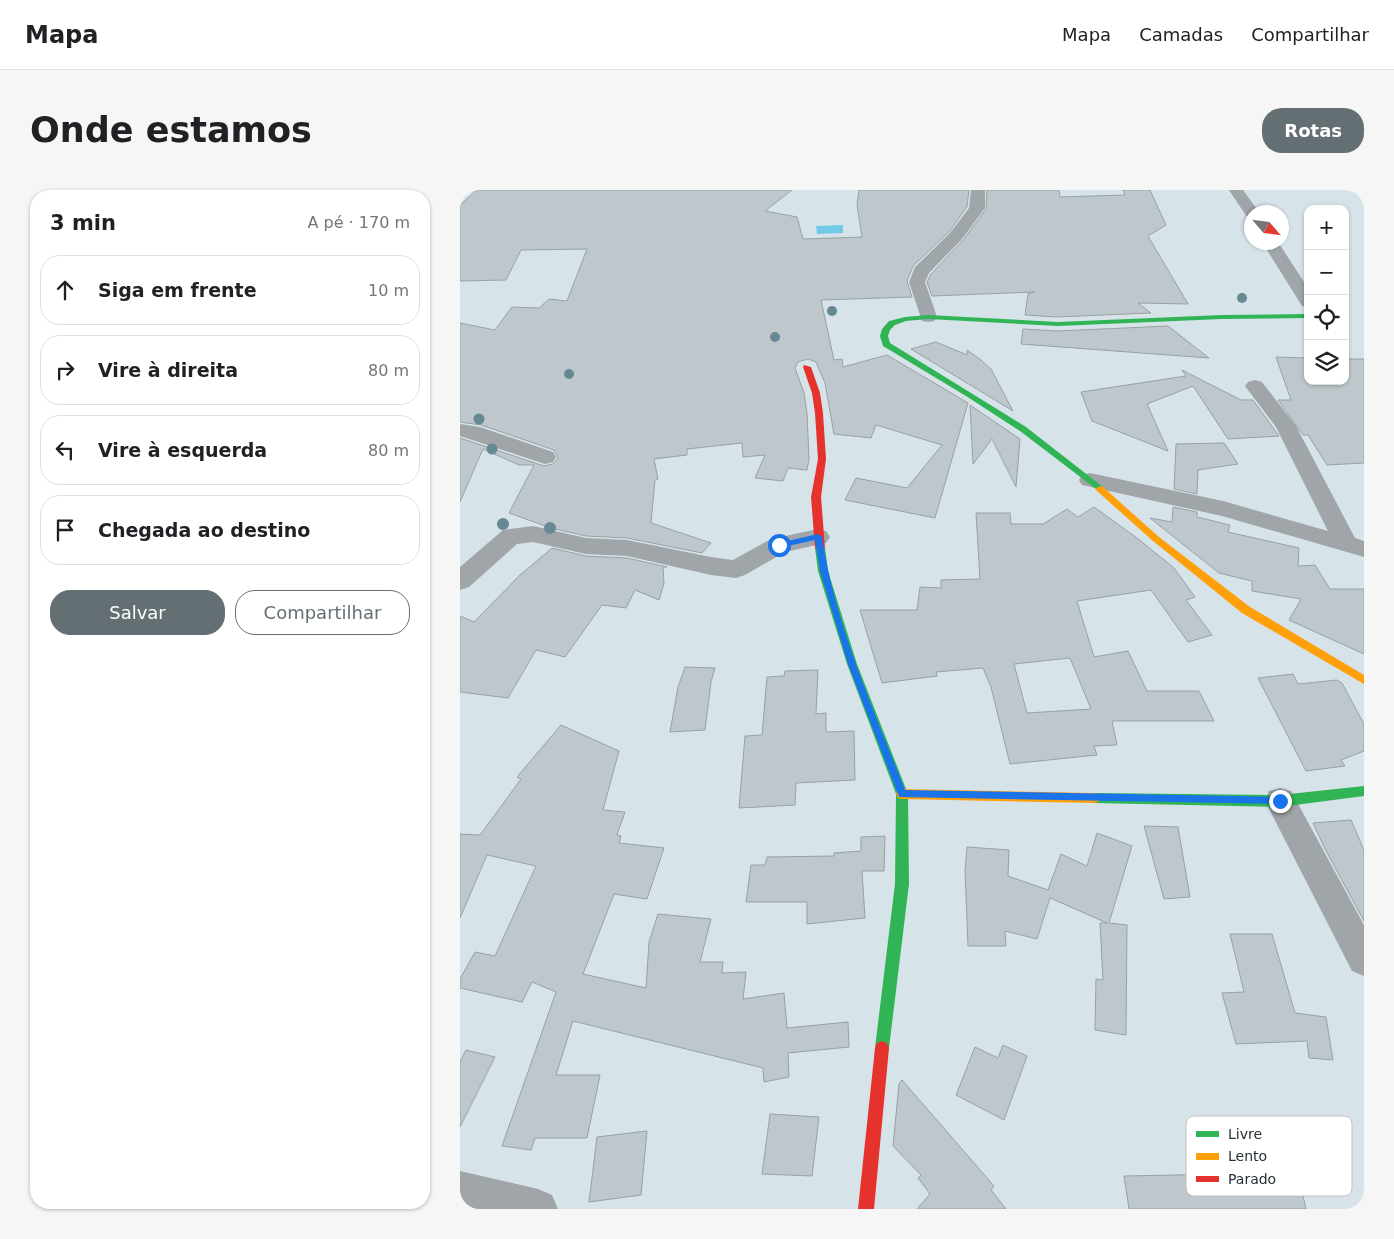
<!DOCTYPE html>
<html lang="pt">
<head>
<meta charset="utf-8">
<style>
	:root { --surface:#fff; --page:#f6f6f6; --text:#202124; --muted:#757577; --line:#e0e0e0; --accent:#646f73 }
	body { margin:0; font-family:"DejaVu Sans",sans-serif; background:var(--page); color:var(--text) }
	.controls { position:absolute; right:15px; top:15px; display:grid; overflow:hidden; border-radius:10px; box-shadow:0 1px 4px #0004 }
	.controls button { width:45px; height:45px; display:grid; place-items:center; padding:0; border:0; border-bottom:1px solid var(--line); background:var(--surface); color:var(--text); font:25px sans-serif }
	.compass { position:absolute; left:784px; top:15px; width:45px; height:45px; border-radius:50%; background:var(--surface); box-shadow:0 1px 4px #0004; rotate:118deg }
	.stop { position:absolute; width:15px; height:15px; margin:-11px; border:4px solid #1a73e8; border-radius:50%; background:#fff }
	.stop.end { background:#1a73e8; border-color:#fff; box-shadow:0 1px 5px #0008 }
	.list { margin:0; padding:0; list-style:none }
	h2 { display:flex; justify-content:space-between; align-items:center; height:65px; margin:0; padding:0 20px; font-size:21px }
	h2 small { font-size:16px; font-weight:400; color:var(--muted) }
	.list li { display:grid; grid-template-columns:32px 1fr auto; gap:15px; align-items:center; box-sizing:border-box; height:70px; margin:0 10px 10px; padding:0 10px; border:1px solid var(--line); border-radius:20px }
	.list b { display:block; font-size:19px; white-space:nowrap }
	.list em { font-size:16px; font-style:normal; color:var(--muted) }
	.actions { display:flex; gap:10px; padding:15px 20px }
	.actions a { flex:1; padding:11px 0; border:1px solid var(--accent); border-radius:20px; text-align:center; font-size:18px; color:var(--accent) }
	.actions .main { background:var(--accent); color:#fff }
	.icon { flex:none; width:28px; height:28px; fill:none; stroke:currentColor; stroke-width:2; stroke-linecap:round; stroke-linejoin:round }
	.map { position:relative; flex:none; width:904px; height:1019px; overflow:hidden; border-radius:20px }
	header { display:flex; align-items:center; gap:30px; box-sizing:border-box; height:70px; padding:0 25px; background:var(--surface); border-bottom:1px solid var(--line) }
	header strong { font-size:24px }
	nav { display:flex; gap:28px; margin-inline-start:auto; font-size:18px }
	.intro { display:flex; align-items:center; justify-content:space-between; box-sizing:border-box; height:120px; padding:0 30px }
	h1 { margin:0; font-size:35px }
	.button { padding:12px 22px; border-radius:20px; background:var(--accent); color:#fff; font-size:18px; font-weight:700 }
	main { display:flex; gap:30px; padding:0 30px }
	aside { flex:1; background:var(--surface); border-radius:20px; box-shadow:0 1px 4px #0004 }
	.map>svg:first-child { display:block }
</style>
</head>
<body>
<header>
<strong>Mapa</strong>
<nav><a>Mapa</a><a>Camadas</a><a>Compartilhar</a></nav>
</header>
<div class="intro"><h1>Onde estamos</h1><a class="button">Rotas</a></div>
<main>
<aside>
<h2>3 min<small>A pé · 170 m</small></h2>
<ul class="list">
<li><svg class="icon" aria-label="ahead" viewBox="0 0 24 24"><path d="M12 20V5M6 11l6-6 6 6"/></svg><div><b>Siga em frente</b></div><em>10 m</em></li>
<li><svg class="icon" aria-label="right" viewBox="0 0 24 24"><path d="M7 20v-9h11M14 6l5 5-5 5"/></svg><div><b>Vire à direita</b></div><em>80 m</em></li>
<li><svg class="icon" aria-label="left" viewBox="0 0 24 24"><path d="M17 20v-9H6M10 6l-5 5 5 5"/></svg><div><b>Vire à esquerda</b></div><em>80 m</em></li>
<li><svg class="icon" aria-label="arrive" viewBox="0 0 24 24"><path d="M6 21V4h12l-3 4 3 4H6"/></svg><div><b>Chegada ao destino</b></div></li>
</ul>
<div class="actions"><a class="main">Salvar</a><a>Compartilhar</a></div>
</aside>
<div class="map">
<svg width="904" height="1019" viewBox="0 0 904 1019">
	<rect width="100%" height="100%" fill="#d6e4e9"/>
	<path fill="#73cae6" d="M383,35v8l-26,1 -1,-8z"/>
	<path fill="#bec8cc" stroke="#97a1a5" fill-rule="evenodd" d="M17,0h315l-27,21 32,6 6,22 59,-2 -5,-32 2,-15h110l-2,17 -18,25 -36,34 -6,15 5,16 -91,3 13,60 8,-1 1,8 44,-12 81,48 -33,115 -90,-18 11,-22 51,10 35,-43 -66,-20 -5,13 -37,-4 -9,-51 -9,-21 -8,-3 -10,3 -3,6 9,25 3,20 2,46 -2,11 -19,-2 -5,13 -28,-3 10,-23 -22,2 -1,-14 -55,6v6l-33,4 4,20 -3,1 -4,43 60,20 -9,10 -75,-15 -41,-2 -35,-8 -42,-15 25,-48h-15l-36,-16 -23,53v-64l84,28 9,-2 5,-6 -4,-8 -73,-25 -21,-3v-99l35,7 17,-23 27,1 10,-9 18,2 20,-52 -66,1 -15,30 -46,1v-76z
		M527,0h72l1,7 65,-2 -2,-5h27l16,35 -18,11 40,68 -50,-1 13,10 -94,4 -32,-2 3,-21 7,-2 -103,4 -5,-14 4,-8 32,-34 23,-31z
		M708,136l41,32 -188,-14 2,-15 35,2z
		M476,152l31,13v-5l14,10 10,9 22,42 -102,-62z
		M816,167l32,1v23h37v-22h19v104l-37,2 -19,-30h-5l-25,-35h13z
		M722,180l59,30h12l26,36 -51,3 -35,-53 -46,18 21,47 -76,-30 -11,-29 105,-16z
		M510,215l50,34 -4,48 -24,-48 -19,25z
		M764,253l14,21 -40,6 -1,24 -23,-5 2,-45z
		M634,317l43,31 37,30 21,29 -9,3 26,35 -24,7 -37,-52 -74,11 17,56 34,-6 19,40h52l15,30h-102l5,24 -23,1 3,9 -87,9 -19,-77 -8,-19 -47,4 1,4 -55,7 -22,-73h57l3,-23 21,1v-8l39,-1 -4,-66h34l1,11h32l24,-15 11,8zM610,468l21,51 -64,4 -13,-49z
		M713,317l24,5v5l33,8 -2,7 71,16 -1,18 17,-1 15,24h34v65l-75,-34 12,-21 -49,-8v-10l-33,-8 -69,-55 22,4z
		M92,358l34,8 41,2 40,9h-4l1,16 -5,17 -24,-10 -9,18 -24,-3 -37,52 -29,-7 -28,48 -48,-6v-76l14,6 45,-46z
		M225,477l30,1 -4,14 -6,48 -35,2 8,-45z
		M358,480l-2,44 10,-1v19l28,-1 1,49 -59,3 -1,22 -56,3 6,-72 17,-1 5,-58 17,-1 1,-5z
		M833,484l5,10 39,-4 5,3 22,41v27l-23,9 4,6 -39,5 -48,-93z
		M101,535l58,26 -16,59 22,2 -8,23 4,1 -2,7 45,5 -17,51 -33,-5 -31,80 63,14 3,-46 9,-28 53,5 -11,43h23l-1,11 24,-1 -3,27 41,-6 3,35 61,-6 1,25 -61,6 1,24 -25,5 -1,-14 -190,-47 -17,54h44l-13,63h-52l-4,12 -29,-4 54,-154 -24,-10 -10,20 -62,-14v-9l15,-27 20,4 41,-90 -49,-11 -27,63v-84l20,1 41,-56 -4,-2z
		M891,630l13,30v71l-39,-72 -12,-26z
		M684,636l34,1 12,70 -26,2z
		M637,643l35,13 -23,77 18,2 -1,110 -31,-5 1,-51 7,1 -3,-57h7l-57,-25 -13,41 -32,-8 1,15h-38l-3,-75 2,-24 42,3 -1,26 40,14 13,-36 26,12z
		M425,646l-1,35h-22l3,47 -58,6v-22h-61l5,-37h14l2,-8 67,-1v-3l27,-2v-14z
		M770,744h42l23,79 31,4 7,43 -24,-2 -2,-17 -71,3 -14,-51 22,-1z
		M543,855l24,11 -23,64 -48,-25 19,-48 23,11z
		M6,860l29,7 -35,70v-65z
		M442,890l92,106 -3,4 15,19h-89l13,-15 -12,-16 3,-3 -28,-29 6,-62z
		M310,924l49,3 -7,59 -50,-2z
		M187,941l-6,64 -52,7 8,-65z
		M759,944l70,1 17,74h-177l-5,-33 103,-2z"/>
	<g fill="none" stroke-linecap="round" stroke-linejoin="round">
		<path fill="#9fa5a8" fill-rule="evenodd" d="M511,0h14v18l-23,31 -33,34 -4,9 12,35 -3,4 -6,1 -6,-1 -13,-39 6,-15 35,-34 19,-25z
			M769,0h14l16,22h-7v6l-5,-1z
			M802,52h16l30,46v19l-6,-1z
			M795,190l7,2 34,44 59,112 9,3v16l-142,-41 -140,-31 -3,-5 3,-5 8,-2 133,28 105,30 -52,-104 -31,-41 3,-4z
			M0,234l20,3 73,25 3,5 -3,5 -8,2 -85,-28z
			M73,336l53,12 41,2 84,17 22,3 38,-21 47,-10 8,2 4,6 -4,6 -41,9 -40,23 -9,3 -25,-3 -84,-19 -41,-2 -53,-12 -16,2 -48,43 -9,3v-23l43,-37z
			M820,598l11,3 73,134v51l-12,-5 -87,-170 4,-10z
			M0,981l78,18 14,6 6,14h-98z"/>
		<path fill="#30b455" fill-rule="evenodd" d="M848,124v4l-86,1 -164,7 -130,-7 -22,2 -11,4 -5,5 -2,6 2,7 136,84 77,60v4l-3,1 -80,-61 -54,-35 -83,-50 -3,-10 2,-7 7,-8 16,-4 23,-2 130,7 164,-7z
			M360,355l5,3 3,23 29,93 51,130 1,90 -20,164 -2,5 -5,2 -5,-2 -2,-5 20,-164 1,-90 -49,-130 -29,-93 -3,-23z
			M904,596v10l-84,11 -186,-4 -4,-1 -2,-4 2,-4 4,-1 186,2z"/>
		<path fill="#ff9f0a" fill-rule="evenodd" d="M640,296l3,1 56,50 91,70 114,68v9l-122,-71 -89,-72 -56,-50 -2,-2z
			M442,599l192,4 4,1 2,4 -2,4 -4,1 -192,-4 -4,-1 -2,-4 2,-4z"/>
		<path fill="#e5322d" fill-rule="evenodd" d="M344,175l7,2 9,26 3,20 3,46 -5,38 4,51 -5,3 -5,-3 -4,-51 7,-38 -3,-46 -3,-20 -9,-26z
			M422,851l5,2 2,5 -15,161h-16l17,-161 2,-5z"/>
	</g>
	<g fill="#668994">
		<circle cx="782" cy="108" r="5"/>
		<circle cx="372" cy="121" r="5"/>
		<circle cx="315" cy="147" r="5"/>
		<circle cx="109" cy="184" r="5"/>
		<circle cx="19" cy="229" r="5.5"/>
		<circle cx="32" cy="259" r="5.5"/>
		<circle cx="43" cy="334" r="6"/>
		<circle cx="90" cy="338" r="6"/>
	</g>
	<path fill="#1a73e8" d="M358,344l4,3c13,87 51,171 83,253l375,7 4,1v6l-385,-7 -51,-133 -28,-93 -5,-31 -36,8 -3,-3 3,-2z"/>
	<rect x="726" y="926" width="166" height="80" rx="8" fill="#fff" stroke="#bec1c2" stroke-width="1"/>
	<rect x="736" y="941" width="23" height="6" fill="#30b455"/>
	<rect x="736" y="963" width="23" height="7" fill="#ff9f0a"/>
	<rect x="736" y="986" width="23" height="6" fill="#e5322d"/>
	<g font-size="14" fill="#263034">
		<text x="768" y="949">Livre</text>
		<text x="768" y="971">Lento</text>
		<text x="768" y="994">Parado</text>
	</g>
</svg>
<div class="controls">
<button>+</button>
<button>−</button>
<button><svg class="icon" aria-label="locate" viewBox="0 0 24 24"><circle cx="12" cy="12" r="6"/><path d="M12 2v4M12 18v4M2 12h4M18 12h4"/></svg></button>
<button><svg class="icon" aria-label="layers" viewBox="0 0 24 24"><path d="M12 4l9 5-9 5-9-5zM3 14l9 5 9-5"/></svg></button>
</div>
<svg class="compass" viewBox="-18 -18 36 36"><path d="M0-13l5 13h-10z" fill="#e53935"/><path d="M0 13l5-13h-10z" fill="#757577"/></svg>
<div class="stop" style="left:319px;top:355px"></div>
<div class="stop end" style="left:820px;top:611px"></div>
</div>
</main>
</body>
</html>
